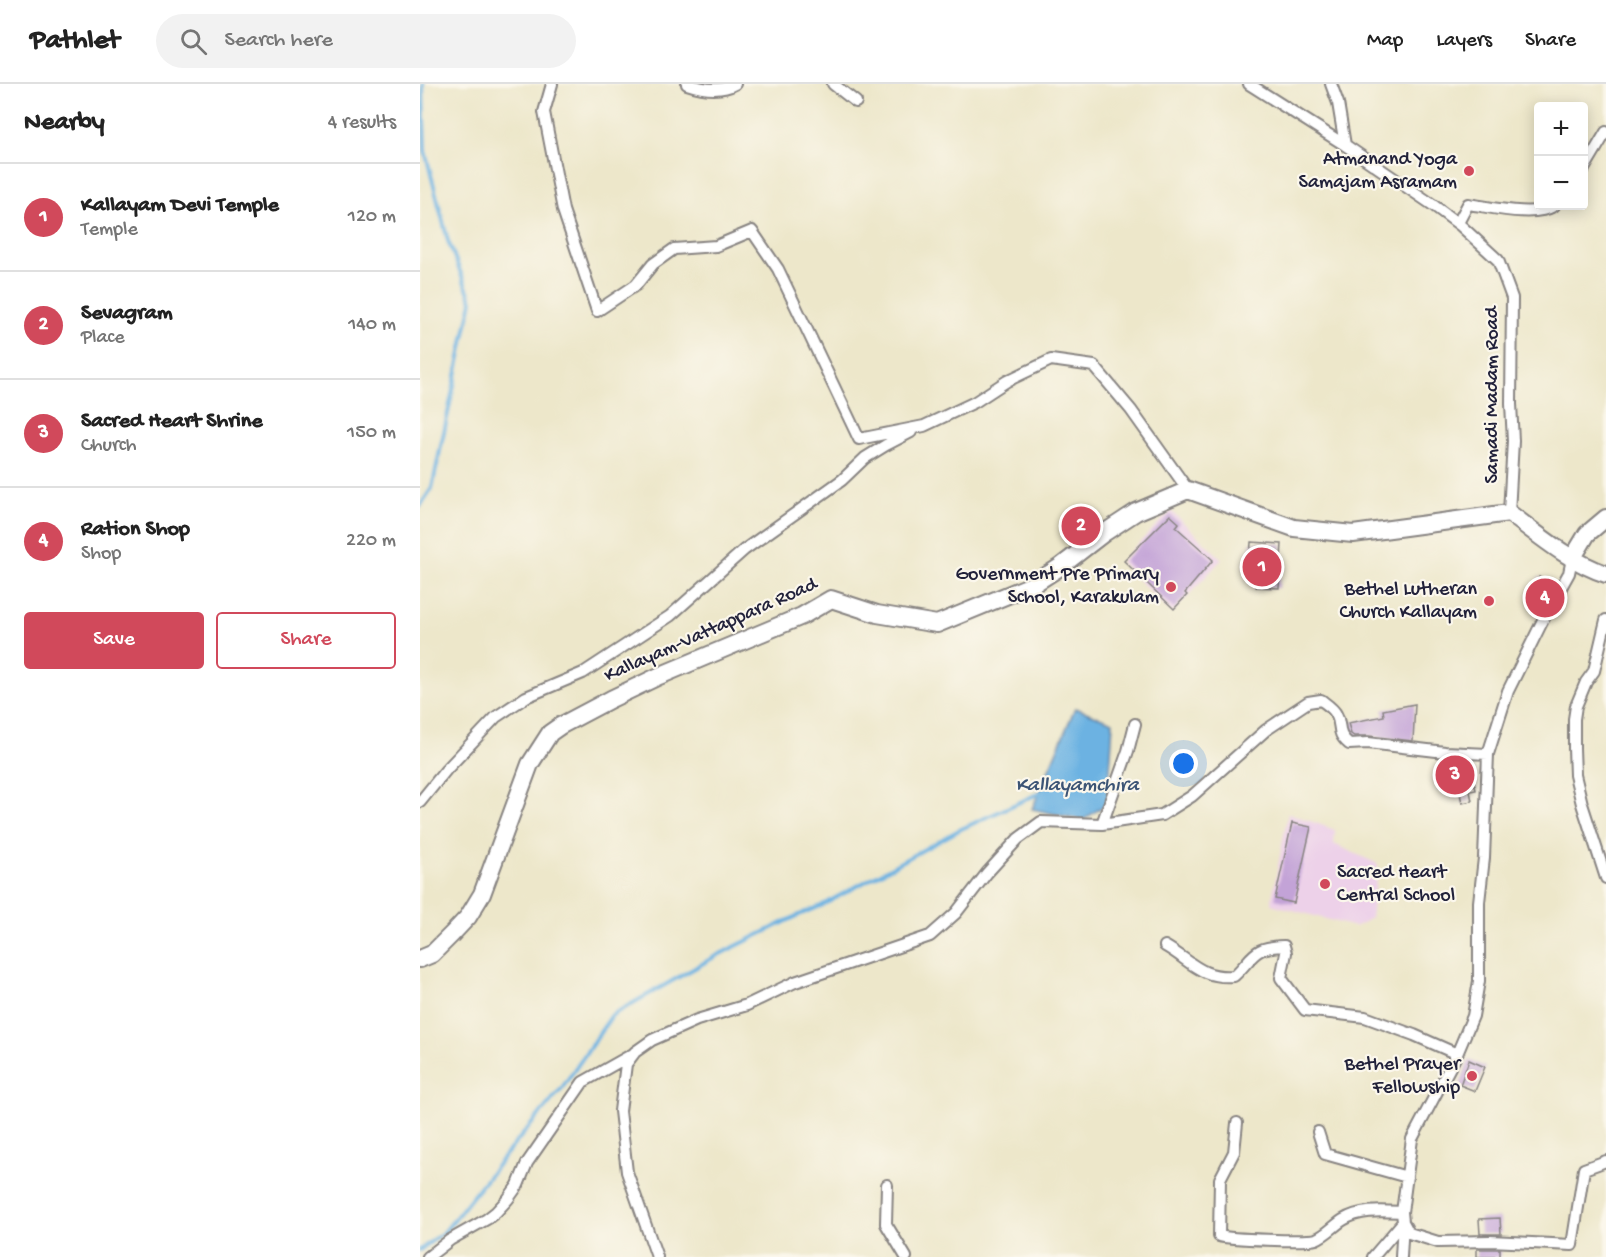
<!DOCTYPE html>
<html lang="en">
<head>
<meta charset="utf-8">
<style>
	:root { --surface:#fff; --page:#f2f2f2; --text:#222; --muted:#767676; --line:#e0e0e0; --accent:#d1495b }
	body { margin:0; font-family:"Gochi Hand",sans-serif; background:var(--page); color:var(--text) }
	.controls { position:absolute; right:18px; top:18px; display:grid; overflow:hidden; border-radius:6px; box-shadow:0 3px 15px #0003 }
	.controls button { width:54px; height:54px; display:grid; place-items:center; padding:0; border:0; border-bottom:2px solid var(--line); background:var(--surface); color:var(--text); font:30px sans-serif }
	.you { position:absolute; left:764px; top:680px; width:21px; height:21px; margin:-15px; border:4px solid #fff; border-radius:50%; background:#1a73e8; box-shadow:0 0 0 9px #1a73e833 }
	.badge { display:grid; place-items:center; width:39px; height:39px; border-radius:50%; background:var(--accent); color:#fff; font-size:20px; font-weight:700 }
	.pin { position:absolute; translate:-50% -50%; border:3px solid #fff; box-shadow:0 2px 6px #0006 }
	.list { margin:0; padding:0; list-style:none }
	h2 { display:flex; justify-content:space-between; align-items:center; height:78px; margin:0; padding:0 24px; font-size:26px }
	h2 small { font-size:20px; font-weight:400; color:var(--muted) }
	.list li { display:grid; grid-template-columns:39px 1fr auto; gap:18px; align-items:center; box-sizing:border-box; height:108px; padding:0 24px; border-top:2px solid var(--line) }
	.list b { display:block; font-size:22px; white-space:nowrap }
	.list p { margin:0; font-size:20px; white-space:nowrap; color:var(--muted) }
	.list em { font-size:20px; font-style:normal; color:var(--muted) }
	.actions { display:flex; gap:12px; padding:18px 24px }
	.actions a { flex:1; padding:14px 0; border:2px solid var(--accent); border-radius:6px; text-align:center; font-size:21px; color:var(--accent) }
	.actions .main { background:var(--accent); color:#fff }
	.icon { flex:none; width:33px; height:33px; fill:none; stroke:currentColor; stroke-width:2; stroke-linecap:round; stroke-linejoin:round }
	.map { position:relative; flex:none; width:1186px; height:1173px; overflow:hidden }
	header { display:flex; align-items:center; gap:36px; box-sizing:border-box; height:84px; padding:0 30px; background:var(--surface); border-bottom:2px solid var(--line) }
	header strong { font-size:28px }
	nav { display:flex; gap:33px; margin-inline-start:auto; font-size:21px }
	.search { width:420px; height:54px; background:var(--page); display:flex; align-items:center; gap:15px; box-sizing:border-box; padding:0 21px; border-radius:33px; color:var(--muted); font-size:22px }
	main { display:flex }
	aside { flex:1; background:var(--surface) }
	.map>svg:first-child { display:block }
</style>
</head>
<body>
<header>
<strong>Pathlet</strong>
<div class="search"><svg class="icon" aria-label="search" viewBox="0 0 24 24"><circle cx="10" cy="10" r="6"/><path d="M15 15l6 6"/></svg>Search here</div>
<nav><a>Map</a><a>Layers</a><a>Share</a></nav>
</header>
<main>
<aside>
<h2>Nearby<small>4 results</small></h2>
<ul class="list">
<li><span class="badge">1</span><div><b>Kallayam Devi Temple</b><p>Temple</p></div><em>120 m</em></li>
<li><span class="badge">2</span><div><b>Sevagram</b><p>Place</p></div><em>140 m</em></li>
<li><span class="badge">3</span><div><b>Sacred Heart Shrine</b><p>Church</p></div><em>150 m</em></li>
<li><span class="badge">4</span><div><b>Ration Shop</b><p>Shop</p></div><em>220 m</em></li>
</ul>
<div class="actions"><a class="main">Save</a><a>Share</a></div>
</aside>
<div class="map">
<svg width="1186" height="1173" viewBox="0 0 1186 1173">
	<rect width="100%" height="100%" fill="#fbf7ec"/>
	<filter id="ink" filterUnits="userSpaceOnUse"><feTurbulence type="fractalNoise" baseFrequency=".0167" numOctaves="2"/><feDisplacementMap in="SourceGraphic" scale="12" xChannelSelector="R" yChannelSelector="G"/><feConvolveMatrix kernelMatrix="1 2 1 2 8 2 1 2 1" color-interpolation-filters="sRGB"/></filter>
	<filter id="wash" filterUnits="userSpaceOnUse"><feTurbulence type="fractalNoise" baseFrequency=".008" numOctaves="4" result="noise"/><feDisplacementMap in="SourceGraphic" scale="24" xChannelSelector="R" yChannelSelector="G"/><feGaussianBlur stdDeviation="1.35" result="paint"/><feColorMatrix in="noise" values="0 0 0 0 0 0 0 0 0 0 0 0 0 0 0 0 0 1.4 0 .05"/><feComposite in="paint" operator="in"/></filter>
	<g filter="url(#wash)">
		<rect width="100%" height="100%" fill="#ede7ca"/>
		<path fill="#edd1e9" d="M751,427l51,48 -50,54 -52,-51z
			M868,729l47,17 -1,14 44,20 -7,54 -16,9 -84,-23z"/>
		<path fill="#6cb2e2" stroke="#476a8e" stroke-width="1.5" d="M655,624l38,14 -5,81 -25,17 -51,-11z"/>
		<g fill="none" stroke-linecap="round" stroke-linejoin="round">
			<path stroke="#6cb2e2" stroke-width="4" d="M0,422l12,-18 40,-187 -24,-60 -23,-90 -2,-67
				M0,1166l25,-19 57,-72 60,-71 50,-73 104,-59 83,-41 22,-9 138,-76 85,-39"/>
		</g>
		<g id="blocks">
			<path fill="#c3a3d7" d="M665,426l12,15 -20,16 -12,-16z
				M750,431l9,8 -3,4 37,33 -28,33 2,2 -13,14 -50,-48z
				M831,458l31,2 -3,44 -23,-1 -1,-13h-10l-1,-13 6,-3z
				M1119,493l14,9 -9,17 -10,-12z
				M995,620l-2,37 -44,-5h-15l-3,-2 -3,-11 36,-7 -1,-6z
				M1036,682h6l2,11 9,-1 3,14 -6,1 2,10 -10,2 -5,-24 -10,-2 -1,-10z
				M872,739l19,4 -17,76 -19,-4z
				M1049,976l16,7 -10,24 -15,-6z
				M1080,1134l1,16h-21l-1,-15z
				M1057,1165h23v8h-23z"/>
		</g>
	</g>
	<g filter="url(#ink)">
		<use href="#blocks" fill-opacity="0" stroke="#888482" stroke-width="1.5"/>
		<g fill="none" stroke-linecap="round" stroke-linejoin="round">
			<defs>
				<path id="street" d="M132,0l-8,28 19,98 34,101 39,-26 17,-21 21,-15 42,-3 36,-15 26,38 81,170 65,-13 51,-24 32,-21 44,-21 43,6 37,44 57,80
					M267,0c15,5 34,8 48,0
					M413,0l23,18
					M829,0l96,61 88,60 28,21 37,34 14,38 -1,106 2,37 -4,72
					M911,0l7,19 7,42
					M1164,85l22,-37
					M1038,139l10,-19c23,3 65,14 86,2
					M1186,536l-12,51 -8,11 -10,24 -2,13v29l1,27 7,29 24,74
					M0,718l26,-32 50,-53 30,-20 57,-24 87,-57 74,-66 98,-70 23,-22 21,-13 25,-13
					M682,740l26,-73 7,-27
					M745,862c25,14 36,33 69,30 21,-20 18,-29 50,-30l2,7 -5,25 24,32 60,7 49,18 43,19
					M817,1039l-3,29 -14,27 -1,57c10,3 87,6 97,3 9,-3 19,-14 27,-19 17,-11 39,-9 59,-8
					M898,1048l7,22 82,23
					M467,1101l-1,39 20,33
					M8,1173l22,-17 37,-21 9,-7 12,-13 10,-14 9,-22 56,-81 48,-27
					M237,1173l-30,-85 -7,-61 6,-47 9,-12 17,-12 45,-20 50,-15 48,-23 135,-46 26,-23 31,-40 31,-34 23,-17 61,2 60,-9 30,-19 74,-66 42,-28 13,-2c5,4 12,8 15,14 7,13 -1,18 13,30l19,-1 77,9 43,2
					M953,1173l30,-35 6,11 29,9 52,-1 82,4 12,-76 22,-8
					M981,1173l2,-35 -1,-10 10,-73 45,-85 16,-38 6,-35v-79l5,-44 4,-104 20,-63 37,-75 24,-43 3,-14"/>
				<path id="secondary" d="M1152,475l15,-25 19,-16
					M0,875l12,-5 20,-20 16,-17 14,-23 48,-130 20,-31 10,-7 51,-27 48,-23 143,-60 29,-17 46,15 60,10 95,-39 28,-18 44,-34 32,-21 52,-22 106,38 59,6 156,-21c31,23 61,49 97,61"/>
			</defs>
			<use href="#street" stroke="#888482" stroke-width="14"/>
			<use href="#secondary" stroke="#888482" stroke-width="20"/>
			<use href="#street" stroke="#fff" stroke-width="10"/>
			<use href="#secondary" stroke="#fff" stroke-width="16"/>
		</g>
	</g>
	<g fill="#d1495b" stroke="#fbf7ec" stroke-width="2">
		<circle cx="1049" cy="87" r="6"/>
		<circle cx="751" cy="503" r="6"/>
		<circle cx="1069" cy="517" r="6"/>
		<circle cx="905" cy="800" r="6"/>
		<circle cx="1052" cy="992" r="6"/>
	</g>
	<g text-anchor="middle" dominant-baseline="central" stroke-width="4.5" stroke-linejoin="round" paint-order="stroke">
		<g font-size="20" fill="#22223b" stroke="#fbf7ec" text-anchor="end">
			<text x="1037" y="76">Atmanand Yoga<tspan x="1037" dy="23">Samajam Asramam</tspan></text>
			<text x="739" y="491">Government Pre Primary<tspan x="739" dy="23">School, Karakulam</tspan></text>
			<text x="1057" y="506">Bethel Lutheran<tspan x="1057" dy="23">Church Kallayam</tspan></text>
			<text x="917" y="789" text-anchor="start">Sacred Heart<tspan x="917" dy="23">Central School</tspan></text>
			<text x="1040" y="981">Bethel Prayer<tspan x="1040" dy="23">Fellowship</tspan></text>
		</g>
		<g font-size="20" fill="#22223b" stroke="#fbf7ec">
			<text transform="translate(1073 311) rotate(-90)">Samadi Madam Road</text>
			<text transform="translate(291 547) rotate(-24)">Kallayam-Vattappara Road</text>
		</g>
		<g font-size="21" font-style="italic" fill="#3c5475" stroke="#fbf7ec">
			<text x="657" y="702">Kallayamchira</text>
		</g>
	</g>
</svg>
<div class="controls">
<button>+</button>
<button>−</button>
</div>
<div class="you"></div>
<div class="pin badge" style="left:842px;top:483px">1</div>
<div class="pin badge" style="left:661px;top:442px">2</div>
<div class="pin badge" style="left:1035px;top:691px">3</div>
<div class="pin badge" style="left:1125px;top:514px">4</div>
</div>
</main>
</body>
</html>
